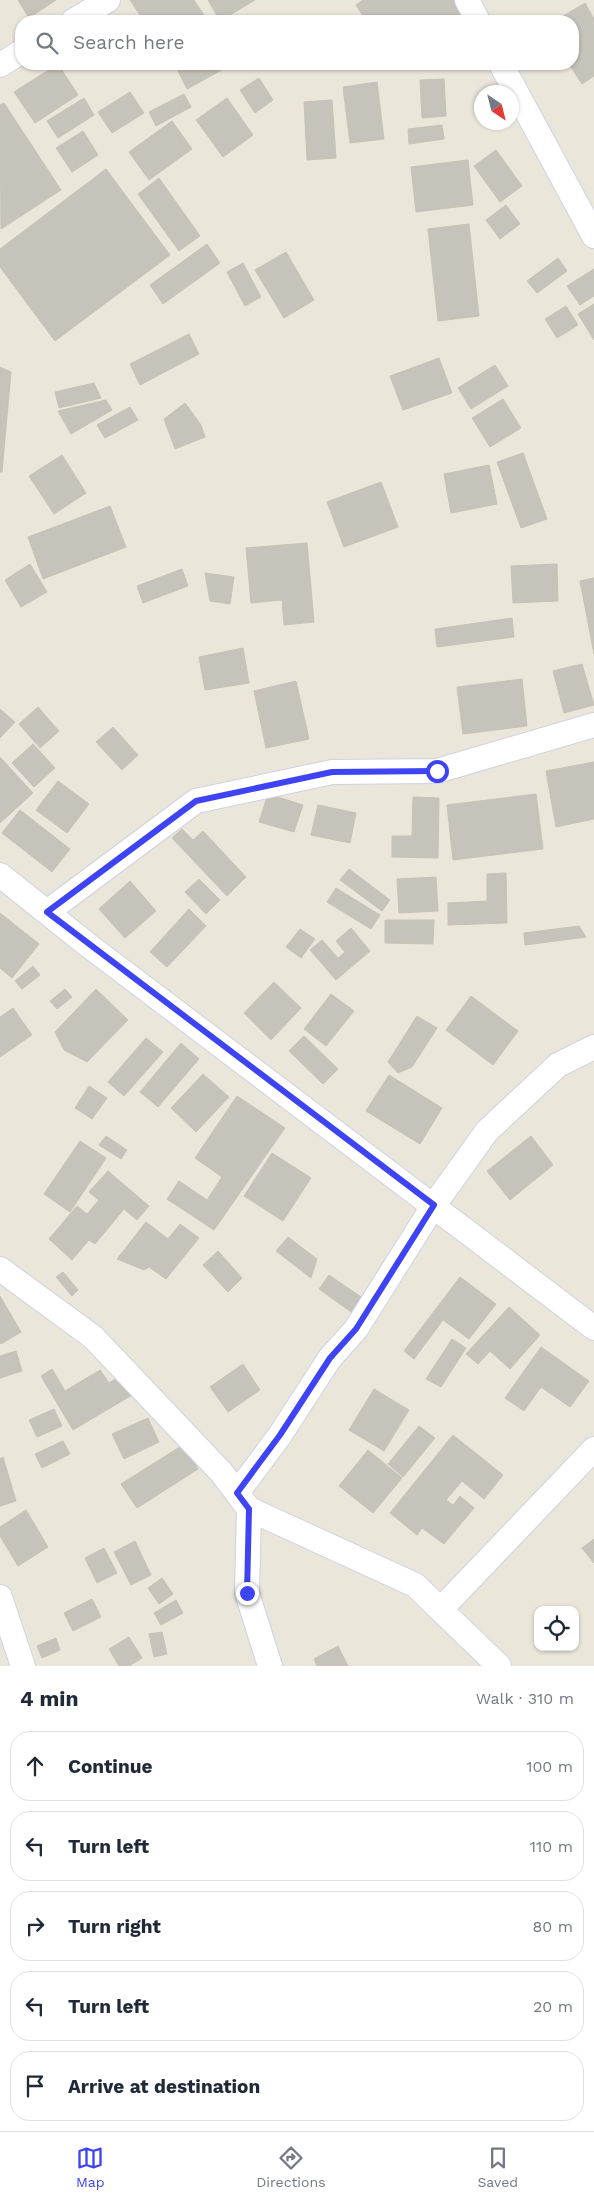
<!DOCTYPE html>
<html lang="en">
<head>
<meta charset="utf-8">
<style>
	:root { --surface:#fff; --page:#f2f2f3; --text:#1f2937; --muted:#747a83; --line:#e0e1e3; --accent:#3e44f4 }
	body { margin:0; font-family:"Work Sans",sans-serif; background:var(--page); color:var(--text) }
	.controls { position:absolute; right:15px; bottom:15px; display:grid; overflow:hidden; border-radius:10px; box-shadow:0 1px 4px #0004 }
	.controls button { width:45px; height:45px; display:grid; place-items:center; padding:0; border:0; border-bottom:1px solid var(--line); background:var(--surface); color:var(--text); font:25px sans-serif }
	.compass { position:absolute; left:474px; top:85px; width:45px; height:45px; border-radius:50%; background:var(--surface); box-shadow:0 1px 4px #0004; rotate:145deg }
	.stop { position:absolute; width:15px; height:15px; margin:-11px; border:4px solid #3e44f4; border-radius:50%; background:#fff }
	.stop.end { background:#3e44f4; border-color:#fff; box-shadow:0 1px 5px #0008 }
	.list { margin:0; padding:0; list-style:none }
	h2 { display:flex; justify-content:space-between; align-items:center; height:65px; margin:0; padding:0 20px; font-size:21px }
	h2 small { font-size:16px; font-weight:400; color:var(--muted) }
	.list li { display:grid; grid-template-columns:32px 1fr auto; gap:15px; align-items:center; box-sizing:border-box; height:70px; margin:0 10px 10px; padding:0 10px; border:1px solid var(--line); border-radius:20px }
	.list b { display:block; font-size:19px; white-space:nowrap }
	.list em { font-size:16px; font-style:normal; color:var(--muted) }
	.icon { flex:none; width:28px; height:28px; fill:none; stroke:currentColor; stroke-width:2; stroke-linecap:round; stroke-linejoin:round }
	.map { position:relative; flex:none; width:594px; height:1666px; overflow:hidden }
	.search { position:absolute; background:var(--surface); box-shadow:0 1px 4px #0004; left:15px; right:15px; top:15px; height:55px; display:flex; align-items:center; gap:12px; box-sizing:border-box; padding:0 18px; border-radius:20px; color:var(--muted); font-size:19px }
	.sheet { height:465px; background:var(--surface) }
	nav { display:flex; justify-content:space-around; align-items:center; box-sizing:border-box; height:70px; border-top:1px solid var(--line); background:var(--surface); font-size:14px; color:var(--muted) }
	nav a { display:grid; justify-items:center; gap:2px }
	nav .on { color:var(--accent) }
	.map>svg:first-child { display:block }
</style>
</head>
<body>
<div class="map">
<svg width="594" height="1666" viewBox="0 0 594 1666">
	<rect width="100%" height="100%" fill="#ebe6da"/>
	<path fill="#c6c3ba" stroke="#c6c2b4" d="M18,0h38l-27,18z
		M130,0h64l14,21h-64z
		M208,0h47l-35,21z
		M363,0h96l8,21h-101l-10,-16z
		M585,3l9,16v57l-12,8 -13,-20h4v-43h-18z
		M58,64l20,31 -43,28 -21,-31z
		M187,64h41l1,2 -42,23 -10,-20z
		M259,78l14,22 -18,13 -15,-23z
		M444,79l2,37 -24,2 -2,-38z
		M377,82l7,57 -34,4 -7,-56z
		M130,92l14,21 -32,20 -14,-21z
		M184,94l7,13 -35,19 -7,-14z
		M84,98l10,17 -36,23 -11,-17z
		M227,98l26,37 -30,22 -27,-37z
		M332,100l4,58 -29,2 -3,-58z
		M4,103l57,87 -60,39 -1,-124z
		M172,121l20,28 -43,31 -20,-28z
		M442,125l2,14 -35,5 -1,-15z
		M83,131l15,24 -26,17 -16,-24z
		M496,150l26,36 -22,16 -26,-36z
		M468,160l5,45 -57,7 -5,-45z
		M106,169l64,86 -115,86 -55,-74v-18z
		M159,178l41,58 -21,15 -41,-57z
		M506,205l14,19 -20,15 -14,-19z
		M469,224l10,92 -41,5 -10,-92z
		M207,244l13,19 -57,41 -13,-19z
		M286,252l28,48 -30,18 -29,-48z
		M558,258l9,13 -30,22 -10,-12z
		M243,263l18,34 -16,9 -18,-34z
		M594,269v27l-14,9 -13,-19z
		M594,304v36l-16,-26z
		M566,306l12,19 -21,13 -12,-19z
		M189,334l10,20 -59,31 -10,-21z
		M439,358l13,35 -49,17 -13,-34z
		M495,365l13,21 -37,23 -13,-21z
		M0,367l11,5 -9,100h-2z
		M94,383l7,15 -42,10 -4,-16z
		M503,399l18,29 -31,19 -18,-29z
		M106,400l6,10 -41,24 -13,-23z
		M185,403l16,22 4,12 -30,12 -11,-30z
		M130,407l8,13 -33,18 -8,-13z
		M523,453l24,66 -26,9 -24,-66z
		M62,455l24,38 -32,21 -25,-38z
		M489,465l8,39 -46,9 -7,-39z
		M381,482l17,45 -54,20 -17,-45z
		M110,506l16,41 -83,32 -15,-42z
		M307,543l7,79 -30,3 -2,-25 -31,3 -5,-55z
		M30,564l17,28 -26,15 -16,-27z
		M557,564l1,37 -45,2 -2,-37z
		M182,569l6,17 -45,17 -6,-17z
		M205,573l29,4 -4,27 -20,-3z
		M594,578v76l-14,-73z
		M512,618l2,19 -77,10 -2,-18z
		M243,648l6,35 -44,7 -6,-33z
		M582,664l12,41 -30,8 -11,-42z
		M522,679l5,47 -64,8 -6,-47z
		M296,681l13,58 -43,9 -12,-57z
		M38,707l21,24 -19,17 -21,-24z
		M0,709l15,13 -15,16z
		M113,727l25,28 -16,15 -26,-28z
		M33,744l22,24 -21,19 -22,-24z
		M0,757l33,36 -33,30z
		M594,762v57l-38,8 -10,-56z
		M58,781l31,23 -22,29 -31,-23z
		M268,794l35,11 -9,27 -35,-10z
		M536,794l7,55 -90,11 -6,-55z
		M413,797l26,1 -1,60 -46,-1v-21h20z
		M318,805l38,8 -6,30 -39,-8z
		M20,810l50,39 -18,23 -50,-39z
		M182,829l11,11 10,-9 43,46 -19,19 -55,-58z
		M349,869l41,31 -8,11 -42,-31z
		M506,873l1,50 -59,2v-22l39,-2v-27z
		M436,877l2,34 -39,2 -2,-34z
		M199,879l21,21 -14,14 -21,-22z
		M130,881l26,30 -31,27 -26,-29z
		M336,888l44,27 -9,14 -44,-27z
		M189,909l17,17 -39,41 -17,-15z
		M0,913l39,31 -27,34 -12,-10z
		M385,920h49l-1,24 -48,-1z
		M579,926l7,11 -61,8 -1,-12z
		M351,928l19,23 -34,29 -26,-30 12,-10 16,18 7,-6 -9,-11z
		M300,929l15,10 -14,19 -15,-11z
		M33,966l7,9 -18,14 -7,-8z
		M274,982l27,26 -30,32 -27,-27z
		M65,989l7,8 -15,12 -7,-8z
		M96,989l32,31 -41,42 -23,-12 -9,-18z
		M331,994l23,17 -28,35 -22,-17z
		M471,996l47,35 -25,34 -47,-35z
		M13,1008l19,27 -32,22v-40z
		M417,1016l20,12 -25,39 -14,6 -10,-11z
		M304,1036l34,33 -15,15 -34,-33z
		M146,1038l17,14 -39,44 -16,-14z
		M181,1043l18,16 -41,48 -18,-15z
		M203,1074l26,23 -33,35 -25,-24z
		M389,1075l53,33 -22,36 -54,-33z
		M89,1086l18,12 -15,21 -17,-11z
		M237,1096l48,32 -71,102 -47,-31 12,-18 28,19 15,-23 -27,-19z
		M106,1136l21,14 -6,9 -22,-14z
		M531,1136l22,29 -43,35 -23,-29z
		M80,1141l26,17 -36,54 -26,-18z
		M272,1153l39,25 -28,43 -39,-25z
		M108,1171l41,35 -12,14 -13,-11 -29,35 -6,-4 -17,20 -23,-21 28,-33 10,8 12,-14 -10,-8z
		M146,1222l22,17 12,-15 19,14 -33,41 -17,-12 -5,3 -27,-11z
		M288,1237l29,22 -6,19 -35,-27z
		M218,1251l24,27 -14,14 -25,-27z
		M63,1272l15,18 -6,6 -16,-19z
		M329,1275l35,24 -10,15 -35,-25z
		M460,1277l36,27 -27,35 -26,-19 -29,39 -10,-8z
		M0,1296l21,36 -20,12 -1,-1z
		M509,1307l31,28 -30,34 -20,-18 -12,13 -12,-10z
		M452,1339l14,9 -25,39 -15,-8z
		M541,1347l48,34 -19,26 -29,-20 -17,24 -19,-13z
		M16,1351l6,20 -22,7v-22z
		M243,1364l17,26 -32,22 -18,-25z
		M52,1369l13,22 35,-21 9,13 11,-7 12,19 -59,35 -32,-54z
		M374,1389l35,21 -25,41 -35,-21z
		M54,1409l8,17 -25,11 -8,-17z
		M148,1418l11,24 -35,17 -12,-25z
		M419,1426l16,12 -32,39 -15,-13z
		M453,1435l50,40 -19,24 -22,-18 -16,19 7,5 7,-9 14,12 -30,36 -22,-16 -5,7 -27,-22z
		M63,1441l7,13 -28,14 -7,-14z
		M183,1445l15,24 -61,39 -16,-24z
		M368,1450l34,28 -29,35 -34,-27z
		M3,1457l13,44 -16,5v-47z
		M26,1510l22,37 -30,19 -18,-30v-9z
		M594,1539v24l-12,-15z
		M135,1541l16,34 -20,10 -17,-33z
		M104,1548l13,25 -20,10 -12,-25z
		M162,1578l11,16 -14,10 -11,-16z
		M92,1599l9,18 -28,14 -9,-18z
		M176,1600l7,13 -22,12 -7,-12z
		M162,1632l5,22 -13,3 -5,-23z
		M129,1637l13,21 -13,8h-10l-10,-17z
		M56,1638l4,12 -18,8 -5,-12z
		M338,1646l10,20h-31l-3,-7z"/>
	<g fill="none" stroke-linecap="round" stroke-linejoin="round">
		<defs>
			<path id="minor" d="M467,0l11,21
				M73,21l35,-21
				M501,64l93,172
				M0,65l21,-13
				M0,875l88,70 506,383
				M47,912l149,-111 136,-29 105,-1 157,-46
				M0,1269l93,68 128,135 16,21
				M249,1509l166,76 84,81
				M0,1597l23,69
				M441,1609l153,-160
				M270,1666l-23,-73 2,-84 -12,-16 43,-58 50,-77 26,-29 78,-124 53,-74 71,-66 36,-18"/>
		</defs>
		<use href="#minor" stroke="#d0d1e1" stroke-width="26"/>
		<use href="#minor" stroke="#fff" stroke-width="24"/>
	</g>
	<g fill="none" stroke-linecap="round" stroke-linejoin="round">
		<path stroke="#3e44f4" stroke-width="6" d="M247,1593l2,-84 -12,-16 43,-58 50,-77 26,-29 78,-124 -387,-293 149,-111 136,-29 105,-1"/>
	</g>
</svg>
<div class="controls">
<button><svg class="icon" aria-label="locate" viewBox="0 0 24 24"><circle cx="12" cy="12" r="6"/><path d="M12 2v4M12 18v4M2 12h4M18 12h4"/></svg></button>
</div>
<svg class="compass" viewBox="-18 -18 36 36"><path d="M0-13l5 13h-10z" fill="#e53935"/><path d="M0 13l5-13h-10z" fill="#747a83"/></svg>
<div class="stop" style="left:437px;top:771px"></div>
<div class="stop end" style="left:247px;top:1593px"></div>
<div class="search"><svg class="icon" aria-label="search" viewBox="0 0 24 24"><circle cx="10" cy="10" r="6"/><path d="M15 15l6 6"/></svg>Search here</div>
</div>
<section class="sheet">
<h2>4 min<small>Walk · 310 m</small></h2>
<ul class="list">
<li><svg class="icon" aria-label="ahead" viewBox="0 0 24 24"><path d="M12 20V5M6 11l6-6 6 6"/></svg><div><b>Continue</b></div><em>100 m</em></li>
<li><svg class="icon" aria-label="left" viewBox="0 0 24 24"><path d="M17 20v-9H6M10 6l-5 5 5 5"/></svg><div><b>Turn left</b></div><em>110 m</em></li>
<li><svg class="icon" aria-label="right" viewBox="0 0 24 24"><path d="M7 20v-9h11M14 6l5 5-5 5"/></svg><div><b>Turn right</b></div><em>80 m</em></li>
<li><svg class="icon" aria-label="left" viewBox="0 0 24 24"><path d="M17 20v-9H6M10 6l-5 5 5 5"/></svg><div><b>Turn left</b></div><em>20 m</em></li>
<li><svg class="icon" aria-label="arrive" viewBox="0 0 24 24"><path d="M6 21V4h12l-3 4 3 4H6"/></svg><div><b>Arrive at destination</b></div></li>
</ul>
</section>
<nav>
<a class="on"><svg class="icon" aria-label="map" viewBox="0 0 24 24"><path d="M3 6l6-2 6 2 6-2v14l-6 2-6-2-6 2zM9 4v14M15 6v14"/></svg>Map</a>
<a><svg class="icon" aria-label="directions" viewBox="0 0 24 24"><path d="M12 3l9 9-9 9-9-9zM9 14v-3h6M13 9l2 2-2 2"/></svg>Directions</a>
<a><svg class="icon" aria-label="saved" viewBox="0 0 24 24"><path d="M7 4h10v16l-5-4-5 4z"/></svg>Saved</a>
</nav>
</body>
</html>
